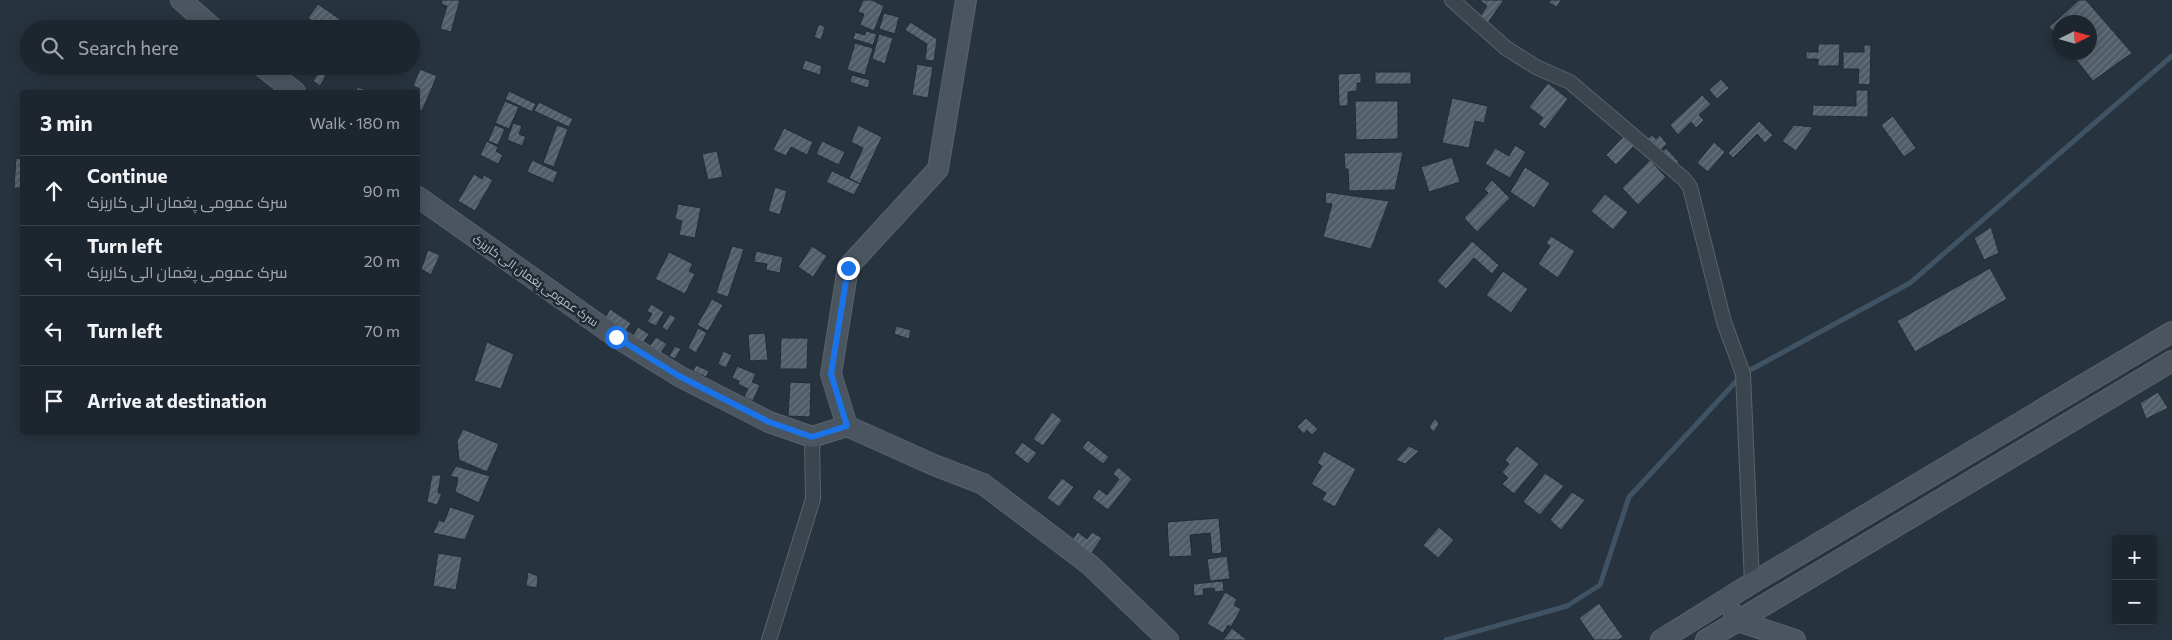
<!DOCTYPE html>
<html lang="en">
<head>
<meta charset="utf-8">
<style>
	:root { --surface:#1d262e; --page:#252e36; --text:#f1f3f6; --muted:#a0a5aa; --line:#3b434a }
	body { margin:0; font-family:Commissioner,Cairo,sans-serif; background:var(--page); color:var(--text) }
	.controls { position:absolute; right:15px; bottom:15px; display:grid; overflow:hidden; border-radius:5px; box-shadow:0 2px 12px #0003 }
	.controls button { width:45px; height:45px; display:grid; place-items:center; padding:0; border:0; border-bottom:1px solid var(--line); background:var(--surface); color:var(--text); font:25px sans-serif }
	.compass { position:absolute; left:2052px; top:15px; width:45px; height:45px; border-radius:50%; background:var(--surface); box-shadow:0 2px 12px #0003; rotate:85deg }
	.stop { position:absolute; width:15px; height:15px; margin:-11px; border:4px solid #1a73e8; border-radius:50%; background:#fff }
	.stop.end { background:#1a73e8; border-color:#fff; box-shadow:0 1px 5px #0008 }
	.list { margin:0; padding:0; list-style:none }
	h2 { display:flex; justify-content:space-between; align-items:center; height:65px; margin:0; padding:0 20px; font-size:21px }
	h2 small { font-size:16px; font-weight:400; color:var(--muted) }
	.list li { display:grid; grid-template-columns:32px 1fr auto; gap:15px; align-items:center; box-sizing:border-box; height:70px; padding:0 20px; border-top:1px solid var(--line) }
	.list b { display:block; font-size:19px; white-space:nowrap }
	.list p { margin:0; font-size:16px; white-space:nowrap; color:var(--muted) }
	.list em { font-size:16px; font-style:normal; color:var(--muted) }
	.icon { flex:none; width:28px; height:28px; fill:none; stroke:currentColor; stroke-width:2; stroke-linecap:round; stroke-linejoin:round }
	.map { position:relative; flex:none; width:2172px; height:640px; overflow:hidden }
	.search { position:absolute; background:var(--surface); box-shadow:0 2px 12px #0003; left:20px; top:20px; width:400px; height:55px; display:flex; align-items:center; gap:12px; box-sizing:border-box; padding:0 18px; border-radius:28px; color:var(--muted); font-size:19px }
	.panel { position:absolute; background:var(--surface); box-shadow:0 2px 12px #0003; left:20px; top:90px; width:400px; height:345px; border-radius:5px }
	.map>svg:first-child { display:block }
</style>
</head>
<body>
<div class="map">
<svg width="2172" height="640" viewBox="0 0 2172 640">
	<defs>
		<pattern id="building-hatch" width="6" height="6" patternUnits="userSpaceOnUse" patternTransform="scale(1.25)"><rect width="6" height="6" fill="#515e68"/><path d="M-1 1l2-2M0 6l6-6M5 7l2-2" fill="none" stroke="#68737c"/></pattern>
	</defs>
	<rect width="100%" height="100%" fill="#27333e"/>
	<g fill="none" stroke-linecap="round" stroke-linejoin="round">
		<path stroke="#3f5365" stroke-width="5" d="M1446,640l121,-34 33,-21 29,-88 114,-123 167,-91 262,-227"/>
	</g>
	<path fill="url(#building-hatch)" stroke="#222c35" d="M442,0h18l-9,32 -11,-3 7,-23 -6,-2z
		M863,0h9l12,6 -10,25 -14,-6 4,-11 -6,-2z
		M1479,0h25l-17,24 -8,-6 8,-12z
		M1551,0h10l-4,7 -8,-4z
		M2079,0h7l46,53 -39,28 -23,-29h20v-30h-30v18l-11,-13z
		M318,4l23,16 -6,9h-12l-15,-11z
		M884,13l15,4 -4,17 -16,-5z
		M910,22l27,17 -3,22 -9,-1 2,-16 -22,-14z
		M819,24l6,3 -4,13 -7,-3z
		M866,31l11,3 -4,11 -20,-6 2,-7 10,3z
		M879,34l14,4 -8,26 -13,-5z
		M855,43l18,5 -8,27 -18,-5z
		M1818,44h22l-1,22h-21v-7h-12v-7h12z
		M1864,45h7l-1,40 -12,-1 1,-15h-16v-17h21z
		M805,60l17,6 -2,9 -18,-6z
		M917,64l16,3 -5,31 -16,-3z
		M420,69l17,7 -15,35 -4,-2v-13l2,-7 -7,-3z
		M319,71l7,5 -6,10 -7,-5z
		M1375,72h36v12h-36z
		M1361,73v10h-4v8l-9,1v14h-9l-1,-32z
		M852,75l18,5 -2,8 -18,-6z
		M1721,79l8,9 -12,11 -8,-9z
		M1548,83l20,16 -23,30 -7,-5 5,-6 -14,-11z
		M357,87l11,4v1h-12z
		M1856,90h12v27l-56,-1 1,-11 43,1z
		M509,91l27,13 -4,8 -27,-13z
		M1702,95l9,9 -12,11 5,5 -8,8 -5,-6 -13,13 -8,-10z
		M1452,98l36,8 -4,17 -9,-2 -6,27 -27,-5z
		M505,101l14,6 -10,22 -14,-6z
		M1355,101h43v38l-42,1z
		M539,102l34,17 -4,8 -35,-16z
		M1893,116l23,32 -12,9 -23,-32z
		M1759,121l14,14 -8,8 -8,-9 -24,24 -5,-5z
		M513,123l9,3 -3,8 7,3 -4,9 -15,-6z
		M495,125l10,4 -7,16 -10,-4z
		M557,125l11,4 -14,38 -11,-4z
		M858,125l24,12 -22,47 -11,-6 14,-30 -12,-6z
		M1794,125l19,2 -17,24 -14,-10z
		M784,128l29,14 -6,13 -16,-8 -5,9 -13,-6z
		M1652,135l4,4 4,-4 7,9 -10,9 -12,-13z
		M1623,137l11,9 -18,19 -10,-10z
		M487,141l11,6 -2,4 7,4 -5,9 -18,-9z
		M822,141l23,11 -6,13 -23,-11z
		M1714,142l11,10 -17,20 -11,-9z
		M1515,145l11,7 -16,26 -25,-14 10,-16 14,8z
		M1666,148l13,14 -6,5 -12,-13z
		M717,151l6,26 -15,3 -6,-26z
		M1403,152l-8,38 -46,1 -1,-22h-3l-1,-16z
		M1452,157l8,25 -31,10 -8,-25z
		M16,158l6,1v29h-8z
		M532,160l26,12 -5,11 -26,-11z
		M1650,160l16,17 -28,28 -16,-17z
		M1525,167l25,16 -16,25 -24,-16z
		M832,171l28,13 -6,11 -28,-13z
		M474,174l8,5 2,-4 9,5 -18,31 -17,-10z
		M1492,180l18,18 -33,34 -13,-14 24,-25 -4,-4z
		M775,187l12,4 -7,24 -12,-4z
		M1326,192l63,9 -18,48 -48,-12 9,-33 -7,-1z
		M1605,194l23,18 -15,18 -22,-19z
		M678,204l23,4 -6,30 -16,-3 3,-14 -7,-2z
		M1991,227l8,26 -15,7 -10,-22z
		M1551,236l24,15 -17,27 -20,-14 12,-18 -4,-3z
		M1472,241l27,24 -7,9 -18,-16 -28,31 -9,-8z
		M732,246l12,3 -16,48 -12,-4z
		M812,246l15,10 -14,21 -15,-10z
		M428,250l12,5 -9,20 -10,-6z
		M756,251l27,6 -3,16 -14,-3 1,-6 -13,-2z
		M669,252l24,12 -4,7 6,3 -10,20 -30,-15z
		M1990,268l17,31 -92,53 -18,-31z
		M1503,271l25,18 -17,24 -25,-18z
		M712,299l11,6 -15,26 -11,-6z
		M651,304l13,8 -8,14 -9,-4 5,-8 -5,-3z
		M610,309l21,14 -5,8 -21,-13z
		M670,314l6,4 -9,13 -5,-4z
		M896,326l15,4 -2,9 -15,-5z
		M638,327l11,7 -6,9 -11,-6z
		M698,328l9,5 -11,20 -8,-5z
		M765,333l3,27 -18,1 -2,-27z
		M656,337l11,7 -7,10 -11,-7z
		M781,338h27l-1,31h-27z
		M487,342l27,12 -13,35 -27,-8z
		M675,346l6,3 -6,10 -6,-3z
		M723,351l9,4 -6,13 -8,-4z
		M696,365l13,6 -3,6 -13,-6z
		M737,366l19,8 -4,8 8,3 -7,16 -9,-4 4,-8 -10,-5 1,-3 -7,-3z
		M790,382l21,1 -1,34 -22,-1z
		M2158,392l10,16 -22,11 -6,-16z
		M1052,412l10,8 -19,26 -10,-7z
		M1306,418l12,11 -6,6 -5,-5 -3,4 -7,-7z
		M1435,418l4,6 -5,8 -5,-5z
		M463,429l36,15 -12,28 -28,-12 -2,-19z
		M1088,440l21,17 -6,7 -21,-16z
		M1022,442l15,11 -9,11 -14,-11z
		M1409,446l10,5 -14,13 -9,-4z
		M1517,446l22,18 -25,30 -12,-10 6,-6 -6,-6 7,-8 -4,-4z
		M1324,451l32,18 -21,38 -13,-7 4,-7 -15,-9 11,-18 -5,-3z
		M456,466l34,10 -11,27 -24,-11 3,-14 -8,-2z
		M1118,467l14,12 -24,31 -16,-12 7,-9 8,6 12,-16 -6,-5z
		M1545,473l19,13 -24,29 -17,-13z
		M432,475h9l-3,18h4l-5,12 -10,-3z
		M1062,478l12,9 -15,20 -12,-9z
		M1572,492l13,8 -24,30 -11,-10z
		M450,507l25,8 -10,25 -32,-7 6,-13 5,2z
		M1219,518l3,35 -10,1 -2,-21 -20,2 2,21 -23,1 -2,-35z
		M1439,527l15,13 -16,18 -15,-13z
		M1078,532l9,7 5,-7 10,6 -12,17 -19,-14z
		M438,553l24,4 -6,33 -23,-4z
		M1227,556l3,23 -20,2 -3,-22z
		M528,572l10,4 -1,12 -11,-2z
		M1223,581l1,10 -9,1 -1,-4 -11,1 1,6 -10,1 -1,-12z
		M1225,592l12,7 -3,6 7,4 -10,18 -3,-2 -5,8 -16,-9z
		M1599,603l24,34 -5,3h-24l-15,-22z
		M1232,628l15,12h-24z"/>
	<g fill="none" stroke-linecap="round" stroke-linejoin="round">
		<defs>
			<path id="street" d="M1452,0l54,48 30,19 34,15 114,97 6,8 34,135 19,52 9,209
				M769,640l44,-141 -1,-62"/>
			<path id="secondary" d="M181,0l33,29
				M966,0l-28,169 -90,98 -17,107 16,52 87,39 49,19 107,81 78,75
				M262,66l33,26
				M418,197l198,140 63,39 90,46 43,15 35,-11
				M1734,614l4,7 57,19
				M1661,640l91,-57 420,-251
				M1706,640l466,-279"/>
		</defs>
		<use href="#street" stroke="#59636b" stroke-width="16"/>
		<use href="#secondary" stroke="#59636b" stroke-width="22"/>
		<use href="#street" stroke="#3b454e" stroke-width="14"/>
		<use href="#secondary" stroke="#4a5560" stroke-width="20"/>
	</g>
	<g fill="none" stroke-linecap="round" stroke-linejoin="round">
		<path stroke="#1a73e8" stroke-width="6" d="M616,337l63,39 90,46 43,15 35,-11 -16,-52 17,-106"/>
	</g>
	<g text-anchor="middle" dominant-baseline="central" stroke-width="5" stroke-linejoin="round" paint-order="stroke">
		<g font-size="12" fill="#b8c0c8" stroke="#202a33">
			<text transform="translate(536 280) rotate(35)">سرک عمومی پغمان الی کاریزک</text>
		</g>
	</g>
</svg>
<div class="controls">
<button>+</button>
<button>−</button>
</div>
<svg class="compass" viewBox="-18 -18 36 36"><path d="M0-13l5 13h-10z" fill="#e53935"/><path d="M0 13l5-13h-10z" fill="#a0a5aa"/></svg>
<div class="stop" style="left:616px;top:337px"></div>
<div class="stop end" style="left:848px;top:268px"></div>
<div class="search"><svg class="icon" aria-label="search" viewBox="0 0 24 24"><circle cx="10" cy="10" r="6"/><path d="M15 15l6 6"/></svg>Search here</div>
<section class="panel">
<h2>3 min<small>Walk · 180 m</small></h2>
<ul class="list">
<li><svg class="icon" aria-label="ahead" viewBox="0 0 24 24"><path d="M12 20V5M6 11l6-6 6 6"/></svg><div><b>Continue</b><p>سرک عمومی پغمان الی کاریزک</p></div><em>90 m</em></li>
<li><svg class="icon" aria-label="left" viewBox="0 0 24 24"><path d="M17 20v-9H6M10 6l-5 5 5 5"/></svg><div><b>Turn left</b><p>سرک عمومی پغمان الی کاریزک</p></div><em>20 m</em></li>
<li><svg class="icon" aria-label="left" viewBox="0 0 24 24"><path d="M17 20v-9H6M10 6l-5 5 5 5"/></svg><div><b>Turn left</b></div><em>70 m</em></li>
<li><svg class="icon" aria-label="arrive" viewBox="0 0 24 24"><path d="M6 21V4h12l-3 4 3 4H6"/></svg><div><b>Arrive at destination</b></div></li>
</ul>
</section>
</div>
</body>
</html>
